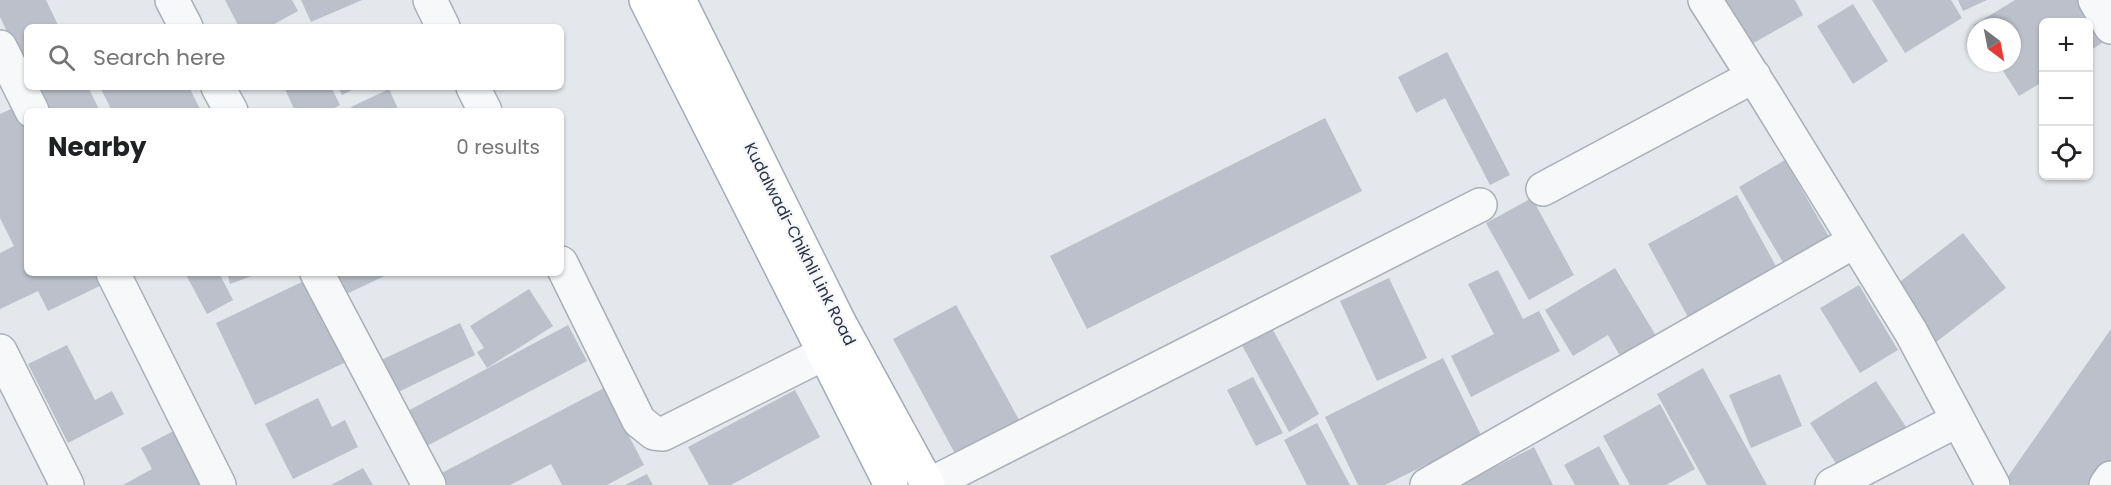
<!DOCTYPE html>
<html lang="en">
<head>
<meta charset="utf-8">
<style>
	:root { --surface:#fff; --page:#f2f2f2; --text:#202124; --muted:#757577; --line:#e0e0e0 }
	body { margin:0; font-family:Poppins,sans-serif; background:var(--page); color:var(--text) }
	.controls { position:absolute; right:18px; top:18px; display:grid; overflow:hidden; border-radius:9px; box-shadow:0 2px 4px #0004 }
	.controls button { width:54px; height:54px; display:grid; place-items:center; padding:0; border:0; border-bottom:2px solid var(--line); background:var(--surface); color:var(--text); font:30px sans-serif }
	.compass { position:absolute; left:1967px; top:18px; width:54px; height:54px; border-radius:50%; background:var(--surface); box-shadow:0 2px 4px #0004; rotate:148deg }
	.list { margin:0; padding:0; list-style:none }
	h2 { display:flex; justify-content:space-between; align-items:center; height:78px; margin:0; padding:0 24px; font-size:26px }
	h2 small { font-size:20px; font-weight:400; color:var(--muted) }
	.icon { flex:none; width:33px; height:33px; fill:none; stroke:currentColor; stroke-width:2; stroke-linecap:round; stroke-linejoin:round }
	.map { position:relative; flex:none; width:2111px; height:485px; overflow:hidden }
	.search { position:absolute; background:var(--surface); box-shadow:0 2px 4px #0004; left:24px; top:24px; width:540px; height:66px; display:flex; align-items:center; gap:15px; box-sizing:border-box; padding:0 21px; border-radius:9px; color:var(--muted); font-size:22px }
	.panel { position:absolute; background:var(--surface); box-shadow:0 2px 4px #0004; left:24px; top:108px; width:540px; height:168px; border-radius:9px }
	.map>svg:first-child { display:block }
</style>
</head>
<body>
<div class="map">
<svg width="2111" height="485" viewBox="0 0 2111 485">
	<rect width="100%" height="100%" fill="#e4e7ec"/>
	<path fill="#bbc0ca" d="M0,0h46l13,27h-32v46l-27,-56z
		M225,0h67l6,11 -29,16h-30z
		M301,0h61l-51,22z
		M1725,0h70l8,15 -53,30z
		M1872,0h79l11,18 -57,35z
		M1958,0h29l-24,11z
		M2015,0h65l25,41 -17,11v-30h-44v59l-25,15 -21,-33h14v-36h-37l-1,-2z
		M1853,4l35,57 -35,23 -36,-58z
		M1447,52l63,123 -20,10 -45,-87 -29,15 -18,-36z
		M34,87h54l12,24h-54z
		M100,87h89l12,24h-89z
		M284,87h47l9,18 -12,6h-33z
		M338,87h20l-16,8z
		M389,89l10,22h-46l-2,-4z
		M22,104l5,11v158h77l4,9 -60,29 -10,-20 -38,18v-56l14,-7 -14,-28v-104z
		M1325,118l37,73 -275,138 -37,-73z
		M1785,160l48,84 -45,27 -49,-84z
		M1737,195l40,73 -89,49 -40,-73z
		M1532,198l42,77 -45,25 -43,-77z
		M1963,233l43,55 -71,55 -43,-55z
		M1615,268l49,81 -36,21 -20,-35 -35,21 -28,-46z
		M1498,270l25,49 16,-8 21,40 -89,46 -20,-41 43,-22 -26,-50z
		M185,273h34l14,27 -26,14z
		M227,273h33l-30,11z
		M331,273h60l-49,23z
		M1389,278l38,80 -50,23 -37,-80z
		M306,280l40,82 -91,43 -39,-82z
		M1859,285l39,65 -38,23 -40,-65z
		M529,289l24,37 -66,42 -10,-16 7,-4 -14,-22z
		M956,305l67,122 -64,34 -66,-122z
		M1267,319l52,95 -30,18 -52,-96z
		M460,323l15,32 -83,40 -15,-33z
		M568,325l19,36 -162,86 -19,-35z
		M2111,329v134l-15,22h-86l-3,-7z
		M67,345l28,55 17,-9 12,23 -56,29 -40,-79z
		M1443,358l39,79 -97,48h-27l-33,-68z
		M1703,368l64,117h-60l-50,-91z
		M1780,374l22,52 -51,22 -22,-53z
		M1253,377l30,56 -27,13 -29,-56z
		M1876,381l32,49 -66,43 -32,-50z
		M604,388l40,77 -37,20h-45l-11,-21 -41,21h-67l-5,-10z
		M795,390l25,47 -89,48h-22l-21,-38z
		M318,398l14,29 13,-7 13,27 -65,32 -28,-55z
		M1660,404l35,65 -29,16h-36l-27,-49z
		M1317,423l33,62h-43l-23,-45z
		M179,428l31,57h-87l29,-16 -11,-21z
		M1599,446l21,39h-45l-11,-20z
		M1534,447l19,38h-88l-1,-2z
		M363,468l10,17h-42z
		M647,474l6,11h-28z"/>
	<g fill="none" stroke-linecap="round" stroke-linejoin="round">
		<defs>
			<path id="minor" d="M172,0l14,27
				M430,0l13,27
				M1705,0l59,93 147,239 82,153
				M2095,0l16,27
				M0,47l32,64
				M218,87l13,24
				M473,87l12,24
				M1543,189l211,-113
				M561,263l78,158 15,12 9,1 162,-81
				M113,273l106,212
				M317,273l112,212
				M0,351l67,134
				M929,485l551,-280
				M1427,485l428,-244
				M1832,485l126,-65
				M2106,485l5,-7"/>
			<path id="major" d="M646,0l245,485
				M679,0l161,324 88,161"/>
		</defs>
		<use href="#minor" stroke="#a9aeb7" stroke-width="36"/>
		<use href="#major" stroke="#a3abb8" stroke-width="36"/>
		<use href="#minor" stroke="#f7f8fa" stroke-width="33"/>
		<use href="#major" stroke="#fff" stroke-width="33"/>
	</g>
	<g text-anchor="middle" dominant-baseline="central" stroke-width="4.5" stroke-linejoin="round" paint-order="stroke">
		<g font-size="16" fill="#2b3445" stroke="#f4f6f9">
			<text transform="translate(800 244) rotate(63)">Kudalwadi-Chikhli Link Road</text>
		</g>
	</g>
</svg>
<div class="controls">
<button>+</button>
<button>−</button>
<button><svg class="icon" aria-label="locate" viewBox="0 0 24 24"><circle cx="12" cy="12" r="6"/><path d="M12 2v4M12 18v4M2 12h4M18 12h4"/></svg></button>
</div>
<svg class="compass" viewBox="-18 -18 36 36"><path d="M0-13l5 13h-10z" fill="#e53935"/><path d="M0 13l5-13h-10z" fill="#757577"/></svg>
<div class="search"><svg class="icon" aria-label="search" viewBox="0 0 24 24"><circle cx="10" cy="10" r="6"/><path d="M15 15l6 6"/></svg>Search here</div>
<section class="panel">
<h2>Nearby<small>0 results</small></h2>
<ul class="list">
</ul>
</section>
</div>
</body>
</html>
